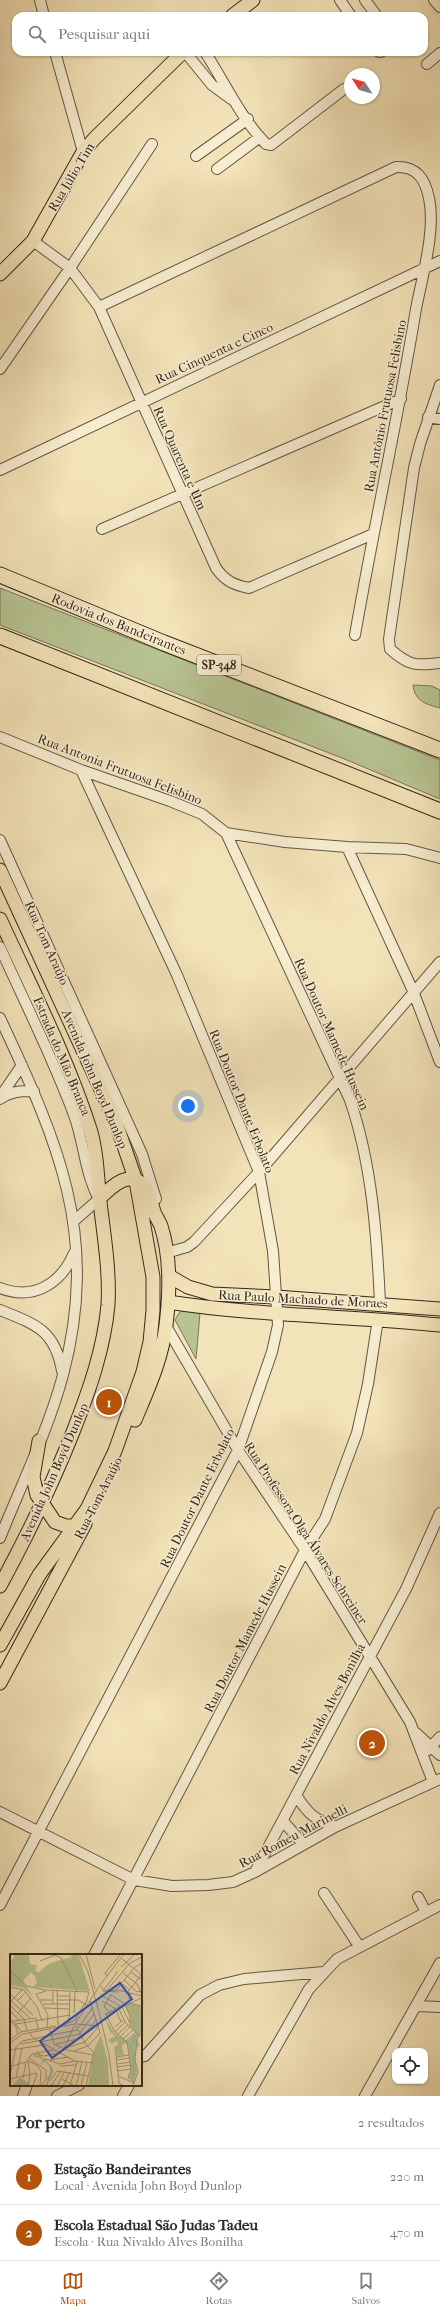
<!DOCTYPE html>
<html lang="pt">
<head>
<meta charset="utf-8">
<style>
	:root { --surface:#fff; --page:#f2f2f3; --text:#2b2b33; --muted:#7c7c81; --line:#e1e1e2; --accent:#b45309 }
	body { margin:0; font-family:"IM FELL French Canon",serif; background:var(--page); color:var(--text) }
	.controls { position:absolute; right:12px; bottom:12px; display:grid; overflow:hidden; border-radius:8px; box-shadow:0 1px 3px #0004 }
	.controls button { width:36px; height:36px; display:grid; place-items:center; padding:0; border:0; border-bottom:1px solid var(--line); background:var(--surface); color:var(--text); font:20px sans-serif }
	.compass { position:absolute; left:344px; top:68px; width:36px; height:36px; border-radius:50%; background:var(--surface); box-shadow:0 1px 3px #0004; rotate:306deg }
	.you { position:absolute; left:188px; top:1106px; width:14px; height:14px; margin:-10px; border:3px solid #fff; border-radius:50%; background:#1a73e8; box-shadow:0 0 0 6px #1a73e833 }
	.badge { display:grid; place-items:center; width:26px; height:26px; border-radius:50%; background:var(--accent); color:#fff; font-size:13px; font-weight:700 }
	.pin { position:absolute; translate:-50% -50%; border:2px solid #fff; box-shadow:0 1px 4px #0006 }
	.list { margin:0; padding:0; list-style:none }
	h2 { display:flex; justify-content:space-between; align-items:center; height:52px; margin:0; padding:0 16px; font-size:17px }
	h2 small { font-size:13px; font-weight:400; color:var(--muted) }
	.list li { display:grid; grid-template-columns:26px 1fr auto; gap:12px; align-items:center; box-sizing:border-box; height:56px; padding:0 16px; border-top:1px solid var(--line) }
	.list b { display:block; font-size:15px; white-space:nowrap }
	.list p { margin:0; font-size:13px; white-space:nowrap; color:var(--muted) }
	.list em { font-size:13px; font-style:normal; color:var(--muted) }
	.icon { flex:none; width:22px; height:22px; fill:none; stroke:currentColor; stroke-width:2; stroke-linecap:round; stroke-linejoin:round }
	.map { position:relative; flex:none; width:440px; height:2096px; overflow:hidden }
	.search { position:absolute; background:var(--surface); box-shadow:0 1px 3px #0004; left:12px; right:12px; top:12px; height:44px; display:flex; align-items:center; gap:10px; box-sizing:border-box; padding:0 14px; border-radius:12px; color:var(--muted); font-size:15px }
	.sheet { height:164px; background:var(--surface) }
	nav { display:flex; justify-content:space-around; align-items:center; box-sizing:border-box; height:56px; border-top:1px solid var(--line); background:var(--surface); font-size:11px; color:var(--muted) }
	nav a { display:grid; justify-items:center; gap:2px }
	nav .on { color:var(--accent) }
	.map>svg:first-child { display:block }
</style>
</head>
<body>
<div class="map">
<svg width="440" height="2096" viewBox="0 0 440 2096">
	<rect width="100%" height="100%" fill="#f3e3b8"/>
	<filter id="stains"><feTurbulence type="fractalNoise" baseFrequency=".005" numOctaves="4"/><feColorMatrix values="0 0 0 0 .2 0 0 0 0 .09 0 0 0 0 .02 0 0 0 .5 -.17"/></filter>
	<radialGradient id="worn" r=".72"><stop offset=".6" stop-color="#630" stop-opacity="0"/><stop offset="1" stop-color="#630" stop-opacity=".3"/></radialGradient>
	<path fill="#b7c492" stroke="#767658" d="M0,588l440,172v39l-98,-41 -342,-133z
		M413,685l19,1 8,4v18c-15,-4 -25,-7 -27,-23z
		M183,1310l17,3 -4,46 -21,-39 4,-7z"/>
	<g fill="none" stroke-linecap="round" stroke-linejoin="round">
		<defs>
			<path id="minor" d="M40,0l4,16
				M340,0l11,16
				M365,0l12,16
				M434,0l6,7
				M55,52l28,100
				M185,52l27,33 19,14
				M205,52c20,31 35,65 61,92l5,1 73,-56
				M379,52h2
				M427,64l13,-11
				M196,156l52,-37
				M217,169l43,-32
				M33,241l37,27 29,39 117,261c9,13 18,17 33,20l124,-54
				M99,307l297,-140c21,-1 29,12 33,31 7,33 -7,79 -13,111 -18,109 -42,217 -61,326
				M0,369l70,-101 82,-124
				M440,385l-20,59 -6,24 -25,171 1,10c19,17 26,17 50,14
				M428,417l12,2
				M0,470l440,-209
				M102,529l299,-130
				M0,737l81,33 89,31 32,13 24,19 59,9 62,5 59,2 34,9
				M226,833l124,267c22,64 27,136 30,203
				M0,840l142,314 14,45
				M347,847l66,144 27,71
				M0,947c25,56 53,111 74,168 10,27 11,59 25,84l-24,21
				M0,1018c58,124 100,217 63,357 -15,56 -42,110 -63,163
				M0,1097l22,-32
				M0,1099c11,-8 21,-8 34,-8
				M166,1253l21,-6 7,-5 65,-70 181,-210
				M0,1288c33,13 61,-4 74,-35
				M0,1310c35,14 55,20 62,61
				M166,1326l72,124 67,100 105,172 23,60
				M416,1733l24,22
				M428,1750l12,-13
				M296,1795c12,19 18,24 39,32
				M0,1812l134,68 38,6 36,-1 25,-3 22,-10 80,-45 105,-48
				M283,1821l20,23
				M255,1872l151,-283 34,-76
				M324,1893l35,53
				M418,1897l8,15
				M0,1905l238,-455 34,-98 6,-27 -5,-74 -14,-79 -82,-197 -96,-205
				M94,1955l211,-405 20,-31 32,-86 11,-49 10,-65
				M416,2006l24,1
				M141,2057l4,-1 55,-61 19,-10 25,-6 80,-7
				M23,2096l4,-11
				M57,2096l22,-11
				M123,2096l6,-11
				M248,2096l61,-107 28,-30 103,-54
				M365,2096l75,-133"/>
			<path id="major" d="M232,16l21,-16
				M0,274l33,-33 50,-89 11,-13 89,-87
				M0,870l115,250 21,61 17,96v33l-3,32 -7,30 -28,79 -28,58 -48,66 -39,70
				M0,919c32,70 68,140 91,213 7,25 6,46 9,70 4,34 10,69 8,103 -4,44 -19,86 -35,127 -21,53 -46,104 -73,154
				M99,1199c12,-12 33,-33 47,-10 4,6 6,16 8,23 2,5 5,9 7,14 10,31 9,67 5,99 -4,34 -18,64 -31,95
				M169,1276l19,11 24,7 64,3 164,12
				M168,1302c90,14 182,14 272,23
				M39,1441l-6,36 4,18 18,27 11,4h10
				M0,1683l85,-159"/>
			<path id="highway" d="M0,575l164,68 276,107
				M0,636l440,175"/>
		</defs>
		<use href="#minor" stroke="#655744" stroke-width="12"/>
		<use href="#major" stroke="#36281d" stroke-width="15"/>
		<use href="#highway" stroke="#36281d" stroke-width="17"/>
		<use href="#minor" stroke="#f7edd1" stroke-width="10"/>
		<use href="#major" stroke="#f3e3b8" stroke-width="13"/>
		<use href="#highway" stroke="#f3e3b8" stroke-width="15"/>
	</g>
	<g text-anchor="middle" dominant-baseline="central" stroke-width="3" stroke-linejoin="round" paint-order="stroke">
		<rect fill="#f7edd1" stroke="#706353" stroke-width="1" x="197" y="655" width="44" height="20" rx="3"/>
		<g font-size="12" font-weight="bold" fill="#36281d">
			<text x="219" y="665">SP-348</text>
		</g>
		<g font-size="13" fill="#36281d" stroke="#f7edd1">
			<text transform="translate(71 177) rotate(-59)">Rua Júlio Tim</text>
			<text transform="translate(214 353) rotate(-25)">Rua Cinquenta e Cinco</text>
			<text transform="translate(385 406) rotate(-79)">Rua Antônio Frutuosa Felisbino</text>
			<text transform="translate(180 458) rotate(66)">Rua Quarenta e Um</text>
			<text transform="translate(119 624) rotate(22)">Rodovia dos Bandeirantes</text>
			<text transform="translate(120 769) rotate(21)">Rua Antonia Frutuosa Felisbino</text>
			<text transform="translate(47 943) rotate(66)">Rua Tom Araújo</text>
			<text transform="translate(332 1034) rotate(66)">Rua Doutor Mamede Hussein</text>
			<text transform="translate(62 1056) rotate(67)">Estrada do Mão Branca</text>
			<text transform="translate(95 1079) rotate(67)">Avenida John Boyd Dunlop</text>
			<text transform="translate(242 1101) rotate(68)">Rua Doutor Dante Erbolato</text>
			<text transform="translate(303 1299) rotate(3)">Rua Paulo Machado de Moraes</text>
			<text transform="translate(54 1472) rotate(-66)">Avenida John Boyd Dunlop</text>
			<text transform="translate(98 1498) rotate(-63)">Rua Tom Araújo</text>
			<text transform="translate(197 1498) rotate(-64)">Rua Doutor Dante Erbolato</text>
			<text transform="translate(306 1533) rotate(57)">Rua Professora Olga Álvares Schreiner</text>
			<text transform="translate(245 1638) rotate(-63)">Rua Doutor Mamede Hussein</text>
			<text transform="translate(327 1709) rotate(-62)">Rua Nivaldo Alves Bonilha</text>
			<text transform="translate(293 1836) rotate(-28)">Rua Romeu Marinelli</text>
		</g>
	</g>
	<g transform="translate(10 1954)">
		<rect width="132" height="132" fill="#f3e3b8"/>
		<path d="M0,0h25l-6,1 1,9 7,1 -2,6 4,1 11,-9 22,-6 -2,-3h8l12,37 -57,-4 4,-4 -2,-7 -4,-4 -8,9 10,16 -9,-9 -14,-3v-22l5,-7zM119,49l13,4v25l-5,7 3,7 -3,1 -2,12 2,12 -3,12 -6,-5 3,-7 -4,-28 -5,2 2,10 -9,1 -1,-9 4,-3 -2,-3 -4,3 -4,-4 7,-4 -5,-4 -5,-14 9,15 13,8 9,-8 -7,-7 2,-9 -6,-11zM91,81l7,27 1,24h-21l7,-39zM24,100l6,1 12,12 1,5 -6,14h-2l7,-18 -12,-10 -7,-1zM10,123l8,6v3h-16z" fill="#b7c492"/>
		<path fill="none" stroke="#9bbeae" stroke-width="2" d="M123,97l-3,-3 7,-14M38,126l4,-9 -2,-5M122,127l2,-11 -1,-18"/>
		<path fill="none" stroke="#a7987a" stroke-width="1" d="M69,0l9,18 12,44 9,38 4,32M76,0l9,35M112,5l20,16M30,7l15,-6 6,3 16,33M111,13l14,-13M0,17l17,15 18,4 44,2 -4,14M108,17l-15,20 15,1M121,18l11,8M113,19l14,11 5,11M97,22l-2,-3 16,-19M114,26l13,12 4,-1M108,27l12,9M91,32l3,5 14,-1 24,6M0,33l14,3 13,17 5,14M97,36l23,-27 12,-6M106,36l19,-23 7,-4M36,37l-10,3 12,21 -1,12M47,37l1,35M118,38l13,-17M120,39l-1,6 2,-6M0,40l23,21M91,41l21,12 8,16M47,42h13M0,46l20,18M30,46h13M47,46h21l7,4M7,47l9,-9M92,47l14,8M0,48l13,-13M120,49l12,3M33,50h27M43,50v-13M0,51l14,14 3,12M115,51l5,11v7M35,54l24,1M109,55l6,13 15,14M106,56l5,12M0,57l9,9M100,58l-6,-5 7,-13M8,59l13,-15M64,59l1,-21M95,60l20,-10 -14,-9M0,64l12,14M0,66l6,7 2,7M65,66l10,-17M4,67l22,-3 2,11M59,68l1,-30M6,70l54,-9M66,70l23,2M65,71l12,21 7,6 -8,34M52,72l15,-7M105,73l9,-8M40,76l4,14 13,6 26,5M105,78l10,-10M20,79l3,5 42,23 18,2M70,79l14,-19M107,81l11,-10M110,83l10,-10M113,85l10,-9M0,86l11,-8 35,-6M116,87l10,-9M30,88l40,-8M75,88l14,-16M0,89l13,-9 52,-10 25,-39 24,-31M10,90l17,-3M46,90l26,-6 15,-19M55,94l20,-6M54,95l10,-23M0,96l34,-5M28,97v3l5,2 18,-3M64,97l14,-5 12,-13 -10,-32M19,104l17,12v9l-5,7M40,106l18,-3M106,106l14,-2M18,107l9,4 4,6 -1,15M18,107l2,14 -2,11M31,110l4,-5 15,5 15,-3M107,110l13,-2M2,112l14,-4M51,112l15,-1M107,113l14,-2M107,117l14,-2M0,121l6,-28 6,-6 55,-11 16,-23M108,122l16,7M6,124l6,-30M13,124l3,-16 6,-8 21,-4M0,125l27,-6M52,125l13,7M118,125l3,-10 -4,-27 -12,-10 -9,-17 35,-17M40,127l7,-10 31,5M23,132l4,-13M41,132l10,-15M47,132l8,-15M53,132l7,-14M60,132l7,-24M66,132l6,-24M71,132l6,-24M114,132l-5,-3 -3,-26 13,-2M123,132l5,-14 -3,-12 2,-21 5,-6"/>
		<path fill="#1d4ed8" fill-opacity="0.15" stroke="#1d4ed8" stroke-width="2" d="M110,29l12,16 -80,59 -12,-17z"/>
		<rect width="132" height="132" fill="none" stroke="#36281d" stroke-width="2"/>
	</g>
	<rect width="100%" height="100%" filter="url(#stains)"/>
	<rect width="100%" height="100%" fill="url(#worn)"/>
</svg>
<div class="controls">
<button><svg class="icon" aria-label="locate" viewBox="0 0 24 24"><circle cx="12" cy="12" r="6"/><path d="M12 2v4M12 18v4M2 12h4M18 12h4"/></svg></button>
</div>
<svg class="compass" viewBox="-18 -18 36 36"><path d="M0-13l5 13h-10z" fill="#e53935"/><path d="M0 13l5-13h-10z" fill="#7c7c81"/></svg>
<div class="you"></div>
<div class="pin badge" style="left:109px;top:1402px">1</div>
<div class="pin badge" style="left:372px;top:1743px">2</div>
<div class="search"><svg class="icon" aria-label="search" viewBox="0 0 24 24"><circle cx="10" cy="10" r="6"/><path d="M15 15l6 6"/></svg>Pesquisar aqui</div>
</div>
<section class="sheet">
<h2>Por perto<small>2 resultados</small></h2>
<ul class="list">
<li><span class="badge">1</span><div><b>Estação Bandeirantes</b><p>Local · Avenida John Boyd Dunlop</p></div><em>220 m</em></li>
<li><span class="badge">2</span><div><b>Escola Estadual São Judas Tadeu</b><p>Escola · Rua Nivaldo Alves Bonilha</p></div><em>470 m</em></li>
</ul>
</section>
<nav>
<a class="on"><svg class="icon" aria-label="map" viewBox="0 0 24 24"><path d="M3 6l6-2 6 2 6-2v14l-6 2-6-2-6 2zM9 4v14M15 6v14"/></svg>Mapa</a>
<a><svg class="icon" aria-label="directions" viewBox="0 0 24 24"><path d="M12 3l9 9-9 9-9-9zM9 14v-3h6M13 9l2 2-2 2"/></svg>Rotas</a>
<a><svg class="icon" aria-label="saved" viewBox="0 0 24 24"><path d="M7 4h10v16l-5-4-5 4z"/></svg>Salvos</a>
</nav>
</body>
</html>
